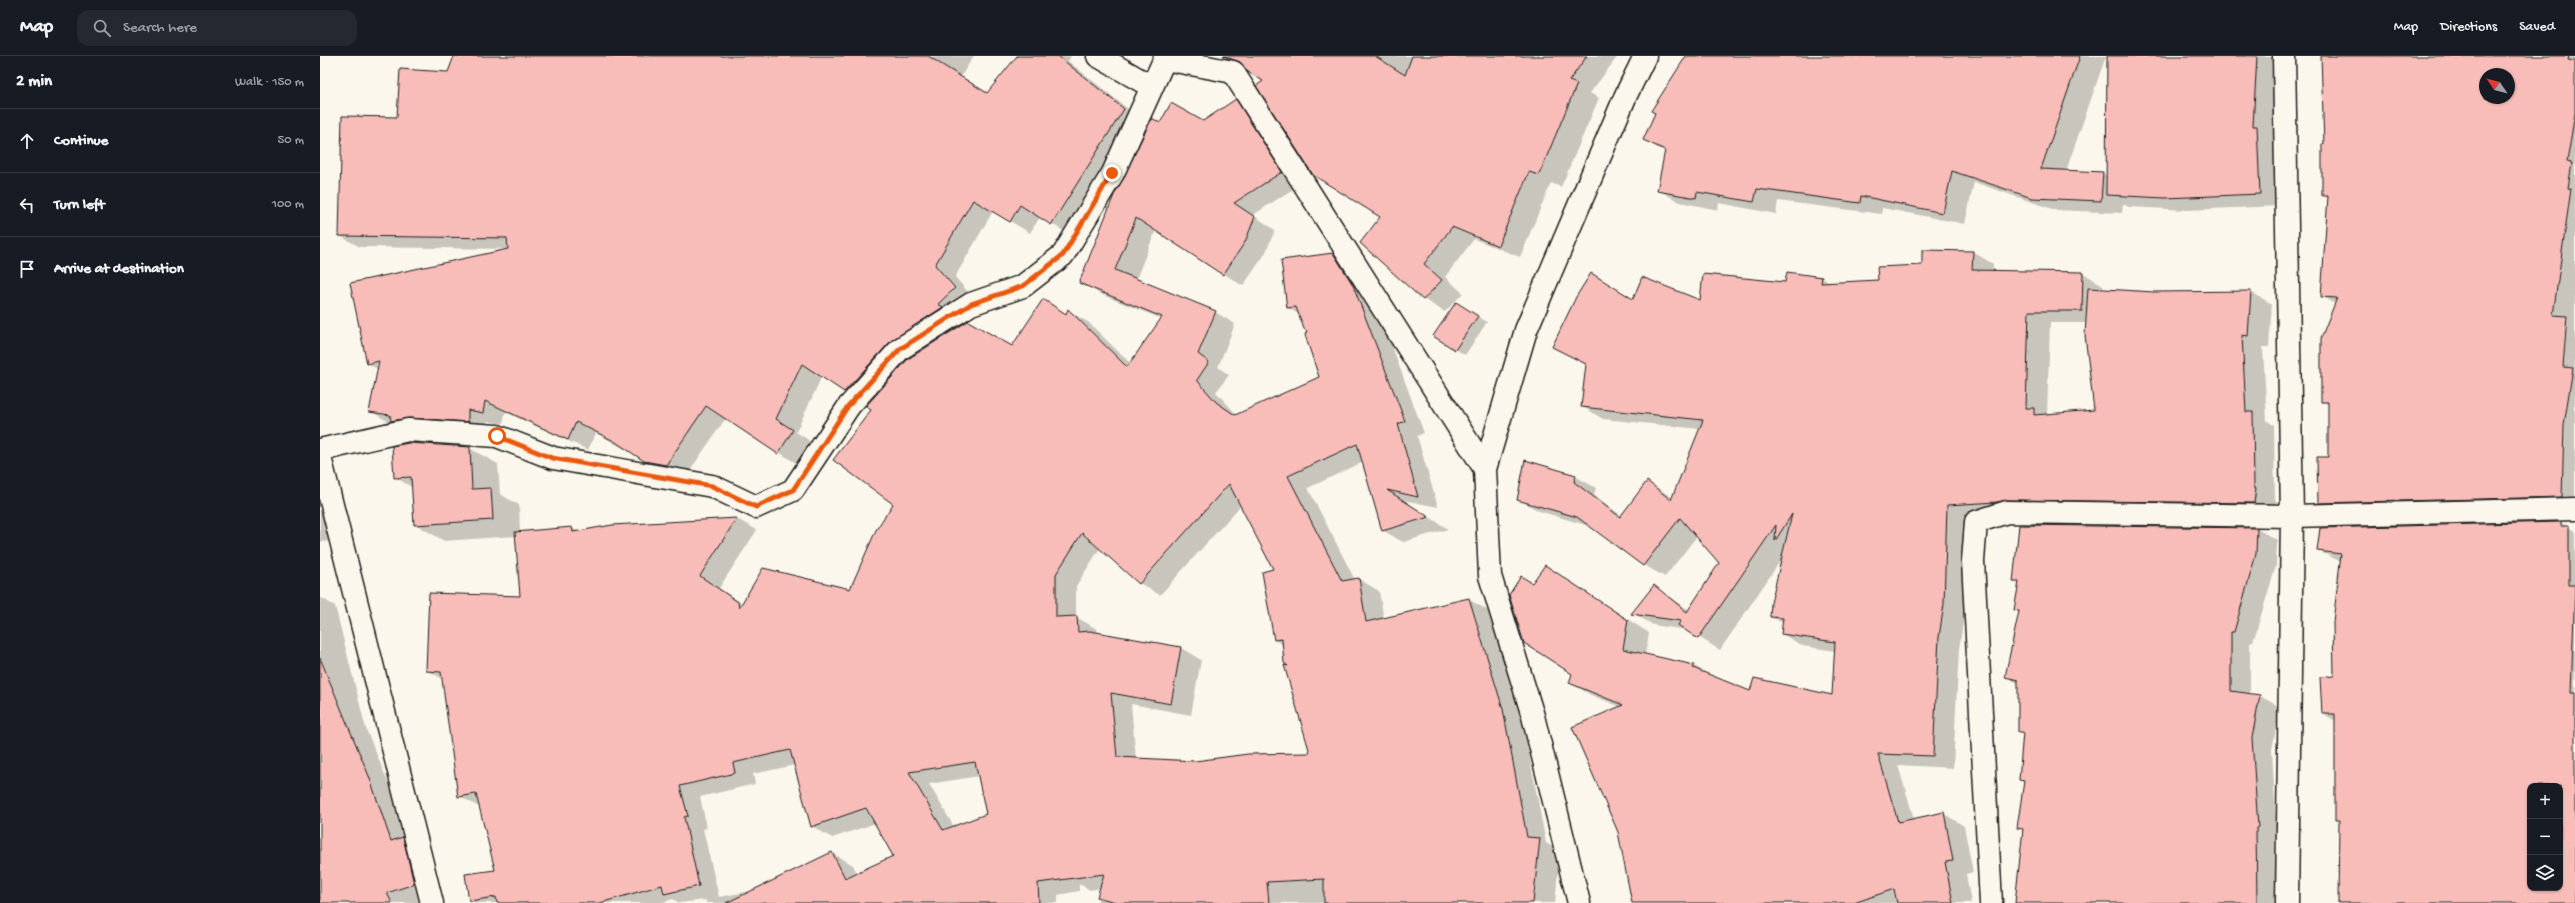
<!DOCTYPE html>
<html lang="en">
<head>
<meta charset="utf-8">
<style>
	:root { --surface:#171b24; --page:#242831; --text:#f1f3f6; --muted:#9ea1a6; --line:#363941 }
	body { margin:0; font-family:"Gochi Hand",sans-serif; background:var(--page); color:var(--text) }
	.controls { position:absolute; right:12px; bottom:12px; display:grid; overflow:hidden; border-radius:8px; box-shadow:0 1px 3px #0004 }
	.controls button { width:36px; height:36px; display:grid; place-items:center; padding:0; border:0; border-bottom:1px solid var(--line); background:var(--surface); color:var(--text); font:20px sans-serif }
	.compass { position:absolute; left:2159px; top:12px; width:36px; height:36px; border-radius:50%; background:var(--surface); box-shadow:0 1px 3px #0004; rotate:305deg }
	.stop { position:absolute; width:12px; height:12px; margin:-9px; border:3px solid #ea580c; border-radius:50%; background:#fff }
	.stop.end { background:#ea580c; border-color:#fff; box-shadow:0 1px 4px #0008 }
	.list { margin:0; padding:0; list-style:none }
	h2 { display:flex; justify-content:space-between; align-items:center; height:52px; margin:0; padding:0 16px; font-size:17px }
	h2 small { font-size:13px; font-weight:400; color:var(--muted) }
	.list li { display:grid; grid-template-columns:26px 1fr auto; gap:12px; align-items:center; box-sizing:border-box; height:64px; padding:0 16px; border-top:1px solid var(--line) }
	.list b { display:block; font-size:15px; white-space:nowrap }
	.list em { font-size:13px; font-style:normal; color:var(--muted) }
	.icon { flex:none; width:22px; height:22px; fill:none; stroke:currentColor; stroke-width:2; stroke-linecap:round; stroke-linejoin:round }
	.map { position:relative; flex:none; width:2255px; height:847px; overflow:hidden }
	header { display:flex; align-items:center; gap:24px; box-sizing:border-box; height:56px; padding:0 20px; background:var(--surface); border-bottom:1px solid var(--line) }
	header strong { font-size:19px }
	nav { display:flex; gap:22px; margin-inline-start:auto; font-size:14px }
	.search { width:280px; height:36px; background:var(--page); display:flex; align-items:center; gap:10px; box-sizing:border-box; padding:0 14px; border-radius:12px; color:var(--muted); font-size:15px }
	main { display:flex }
	aside { flex:1; background:var(--surface) }
	.map>svg:first-child { display:block }
</style>
</head>
<body>
<header>
<strong>Map</strong>
<div class="search"><svg class="icon" aria-label="search" viewBox="0 0 24 24"><circle cx="10" cy="10" r="6"/><path d="M15 15l6 6"/></svg>Search here</div>
<nav><a>Map</a><a>Directions</a><a>Saved</a></nav>
</header>
<main>
<aside>
<h2>2 min<small>Walk · 150 m</small></h2>
<ul class="list">
<li><svg class="icon" aria-label="ahead" viewBox="0 0 24 24"><path d="M12 20V5M6 11l6-6 6 6"/></svg><div><b>Continue</b></div><em>50 m</em></li>
<li><svg class="icon" aria-label="left" viewBox="0 0 24 24"><path d="M17 20v-9H6M10 6l-5 5 5 5"/></svg><div><b>Turn left</b></div><em>100 m</em></li>
<li><svg class="icon" aria-label="arrive" viewBox="0 0 24 24"><path d="M6 21V4h12l-3 4 3 4H6"/></svg><div><b>Arrive at destination</b></div></li>
</ul>
</aside>
<div class="map">
<svg width="2255" height="847" viewBox="0 0 2255 847">
	<rect width="100%" height="100%" fill="#fbf7ec"/>
	<filter id="ink" filterUnits="userSpaceOnUse"><feTurbulence type="fractalNoise" baseFrequency=".025" numOctaves="2"/><feDisplacementMap in="SourceGraphic" scale="8" xChannelSelector="R" yChannelSelector="G"/><feConvolveMatrix kernelMatrix="1 2 1 2 8 2 1 2 1" color-interpolation-filters="sRGB"/></filter>
	<g filter="url(#ink)">
		<path fill="#0003" fill-rule="evenodd" d="M135,0h519l-13,20 27,17 31,-37h52l-3,5 75,60 -71,115 -32,-19 -10,16 -37,-22 -38,66 20,23 -64,52 -46,51 -43,-27 -26,56 17,11 -14,22 -73,-47 -40,58 -20,-4 -70,-39 -8,17 -83,-38 -2,12 -16,-3 1,11 -97,-9 -21,-12 8,-41 -10,-7 142,-114 -150,-2 -20,-11 58,-118 51,-45z
			M912,0h386l-28,37 9,5 -38,89 -10,-4 -31,74 -46,-18 -29,38 18,16 -18,19 -22,-13 -42,-82 -116,-136z
			M1367,0h419l-40,115 36,2 5,3 1,-120h170l3,150 -94,4 -58,-3 -6,-3 -1,9 -67,-3 -81,-28 -9,42 -83,-16v6l-104,-13 -2,13 -57,-11 -1,7 -38,-8 -22,-12 8,-38 -22,-12z
			M2002,0h253v452l-235,6 -21,-12 10,-44v-53l-7,-4 13,-97 -13,-8 6,-97 -5,-4 2,-50zM2165,18h24v24h-24z
			M916,45l20,11 45,72 -48,31 22,15 -10,24 -22,32 -87,-56 -20,49 79,33 20,12 -17,43 11,8 -13,17 21,23 84,-37 -12,-47 -9,-16 -12,-7 45,-54 21,12 20,32 50,135 -7,3 21,71 -35,-7 45,29 -45,13 -21,-12 -19,-68 -55,26 47,92 4,-1 20,12 5,28 84,-20 21,12 34,111 23,121 14,8 -5,52h-458l4,-15 -11,2 -11,-6v7l-21,4v8h-352v-3l-27,3 -6,-4 -13,4h-185l-5,-3 26,-29 -15,-63 -22,-12 -15,-116 -17,-10 94,-73 -5,-61 -72,5 -29,-17 -2,-36 -18,-11 74,-29 29,16 2,30 19,11 1,27 52,-4 7,4 33,-6 125,-7 20,11 -38,58 24,16 107,-14 163,-243 54,-32 1,-4 20,11 43,42 31,-45 -62,-25 -20,-12 81,-158 42,-2zM921,449l33,65 1,70 8,5 9,23 19,86 -116,8 -59,-3 -5,-55 60,11 10,-55 -20,-12 -83,-15 -1,-4 -21,-12v-31l24,-38 39,35 21,12zM475,709l17,61 20,12 44,-15 19,33 -38,18 -4,-9 -21,-12 -76,37 -37,7 -16,-68 4,-1 -7,-31 55,-13 -2,-10zM659,720l8,39 -33,12 -25,-43z
			M1653,196l20,12v7l90,2 20,12v5l51,3 97,-1 21,12 -3,43h-6l4,74 7,4 1,75 2,1 -2,13 -307,2 -4,101 -5,32 -6,119 -55,-3 16,54 29,-6 21,13 9,46 -7,2 5,29h-338l-12,-196 -30,-12 -21,-12 3,-9 -40,-90 12,-18 104,67 -4,22 49,11 20,11 37,16 82,4 2,-46 -32,-5 -21,-12 1,-11 -12,-6 12,-60 -63,93 -33,-20 -34,-5 -20,-12 21,-26 35,23 32,-47 -24,-27 -32,41 -21,-12 -52,-38 -53,-16 -21,-12 57,-23 21,12 -2,7 28,21 26,-34 25,16 27,-69 -97,-10 -20,-12 4,-42 -34,-18 81,-47 67,2 85,-18 2,-10 34,4 9,6 48,-3zM1730,267h37l8,88 -48,4z
			M1146,253l21,13 -22,33 -31,-19z
			M0,437l22,47 -22,2z
			M2241,467l14,8v372h-236l1,-82 -4,-2v-98l-13,-7 12,-37 6,-115 -22,-11 2,-22zM2210,730h30v102h-30z
			M1700,470l237,3 20,11 -1,26 -23,76 -3,1v52l10,1 20,11 -8,43 5,88h-2l2,65h-259l6,-73 -6,-3 7,-44 -5,-3 4,-46 -5,-3v-47l-12,-7 13,-64 -5,-3 4,-26 -5,-3z
			M0,541l15,9 31,123 25,60 18,53 27,55 -19,6h-97z"/>
		<path fill="#f9bdb9" stroke="#1c1c1c" fill-rule="evenodd" d="M134,0h474l59,37 30,-37h41l66,53 -73,116 -31,-20 -10,17 -37,-22 -38,65 20,23 -17,16 5,3 -52,34 -47,51 -42,-28 -26,55 17,11 -15,24 -72,-48 -40,59 -22,-4 -30,-20 -38,-19 -8,18 -83,-39 -2,12 -15,-3v12l-59,-4 -18,3 -1,-6 -21,-3 10,-51 -12,3 -17,-81 158,-34 -1,-11 -168,-2 3,-120 55,1 3,-48 48,3z
			M903,0h152l30,19 7,-19h175l-18,25 8,3 -38,91 -10,-3 -31,74 -46,-19 -28,37 18,16 -19,20 -63,-57 20,-26 -67,-42 -57,-89 7,-5 -15,-9 -8,-10z
			M1366,0h394l-39,113 62,3 -2,29 -69,-3 -80,-27 -9,42 -82,-17 -1,7 -103,-14 -3,13 -57,-10 -1,6 -39,-7 8,-41 -22,-10 12,-27 -4,-2z
			M1787,0h150l-4,70h4l3,68 -95,4 -59,-3z
			M2001,0h248l-1,4 7,1v52l-8,49 5,1 -4,25 3,1 -18,126 14,1 -4,51 10,1 -9,57 -2,72 -244,6 -1,-46h11v-55h-7v-64l16,-40 -16,-1 7,-101h-6v-52h2zM2165,18h24v24h-24z
			M916,43l46,73 -48,31 21,14 -10,25 -22,33 -87,-57 -21,52 101,41 -18,43 11,8 -12,18 19,22 19,13 84,-38 -14,-42 2,-4 -3,-2 -8,-22 -9,1 -6,-48 52,-7 20,32 52,136 -7,3 20,73 -31,-7 42,27 -47,14 -25,-87 -69,32 54,105 17,-3 7,44 103,-24 34,111 24,128 13,1 -7,65h-209v-24l-57,3 2,21h-150l-22,-6 7,-23 -66,9 1,20h-313l106,-51 13,26 48,-22 -27,-48 -55,19 -21,-77 -57,13 2,10 -55,13 8,30 -4,1 15,69 -35,8 -2,-9 -62,18h-103l-1,-6 -27,4 -4,-27 30,-4 -19,-76 -18,3 -17,-125 -15,-1 3,-78 91,3 -5,-64 57,-5 1,5 39,-7 125,-7 -37,58 38,26 1,6 24,-40 87,21 26,-59 17,-26 -60,-44 38,-50 -5,-4 42,-47 60,-38 44,25 31,-47 23,15 2,-5 59,58 35,-50 -83,-34 35,-88 38,-77 8,5 11,-20 32,18zM909,428l44,85 -11,3 12,68 8,-1 2,24 4,3 -4,-1 26,88 -62,1 -53,7 -78,-4 -6,-64 60,11 10,-57 -91,-16 -12,1 -1,-16 -21,1v-43l26,-41 57,51zM655,706l11,52 -43,16 -34,-58z
			M1602,194l51,1 -1,19 111,2 -1,39h-53l-3,97h8v7l60,-5 -9,-75 3,-47 66,4 97,-1 -3,45 -6,-1 4,77h7l1,76h2l-2,15 -247,-3 -10,2 -50,3 -3,99 -5,33 -6,119 -55,-2 20,68 46,-10 9,49 -8,1 8,41h-56l-3,-14 -40,14h-222l-14,-71 -46,-105 51,-22 -54,-22 3,-9 -48,-31 -15,-48 12,-19 11,7 13,-18 83,55 -5,29 71,16 -1,3 57,23 4,-13 78,17 3,-53 -54,-8 2,-16 -13,-1 1,-14 21,-89 -17,27 1,-16 -78,114 -20,-14 3,-4 -50,-7 23,-29 33,27 32,-49 -39,-45 -37,48 -66,-49 -60,-17 8,-40 51,15 -2,7 46,35 27,-36 24,19 32,-80 -122,-13 5,-43 -34,-17 24,-50 15,-24 42,26 9,-22 58,23 3,-26 82,8 2,-10 35,5 -1,6 57,-3 -1,-13 45,-2z
			M1136,246l22,14 -23,34 -22,-14z
			M89,387l61,4 2,42 19,-1 2,32 -79,5 -3,-48 -17,1 -2,-32z
			M2241,466v4h8v59h6l-4,108h4v210h-237l1,-83h-4v-106h-13l-2,-37 14,-1 -1,-54 8,-68 -24,-3 3,-23zM2210,730h30v102h-30z
			M1699,469l238,3 -1,26 -22,78h-3v59l29,4 -8,43 6,89 -2,1 1,75h-242l8,-74 -6,-1 7,-47 -5,-1 4,-48h-5v-52l-13,-3 14,-66 -5,-1 5,-28h-6z
			M0,602l49,118 22,65 12,-4 11,47 -27,9 5,10h-72z"/>
		<g fill="none" stroke-linecap="round" stroke-linejoin="round">
			<defs>
				<path id="street" d="M778,0l54,31
					M1964,0l8,460 -5,387
					M845,3l68,13 252,397
					M0,394l88,-20 89,6 56,22 159,28 44,21 37,-17 56,-84 51,-57 71,-45 52,-18 40,-31 50,-82 53,-117
					M1259,847l-46,-187 -43,-140 -5,-107 41,-139 100,-235 19,-39
					M1671,847l-18,-342 3,-39 31,-10 285,4 283,-7"/>
				<path id="secondary" d="M0,401l112,446"/>
			</defs>
			<use href="#street" stroke="#1c1c1c" stroke-width="25"/>
			<use href="#secondary" stroke="#1c1c1c" stroke-width="25"/>
			<use href="#street" stroke="#fbf7ec" stroke-width="22"/>
			<use href="#secondary" stroke="#fbf7ec" stroke-width="22"/>
		</g>
	</g>
	<g fill="none" stroke-linecap="round" stroke-linejoin="round" filter="url(#ink)">
		<path stroke="#ea580c" stroke-width="5" d="M177,380l55,22 160,28 44,21 37,-17 55,-84 52,-57 71,-45 52,-18 40,-31 49,-82"/>
	</g>
</svg>
<div class="controls">
<button>+</button>
<button>−</button>
<button><svg class="icon" aria-label="layers" viewBox="0 0 24 24"><path d="M12 4l9 5-9 5-9-5zM3 14l9 5 9-5"/></svg></button>
</div>
<svg class="compass" viewBox="-18 -18 36 36"><path d="M0-13l5 13h-10z" fill="#e53935"/><path d="M0 13l5-13h-10z" fill="#9ea1a6"/></svg>
<div class="stop" style="left:177px;top:380px"></div>
<div class="stop end" style="left:792px;top:117px"></div>
</div>
</main>
</body>
</html>
